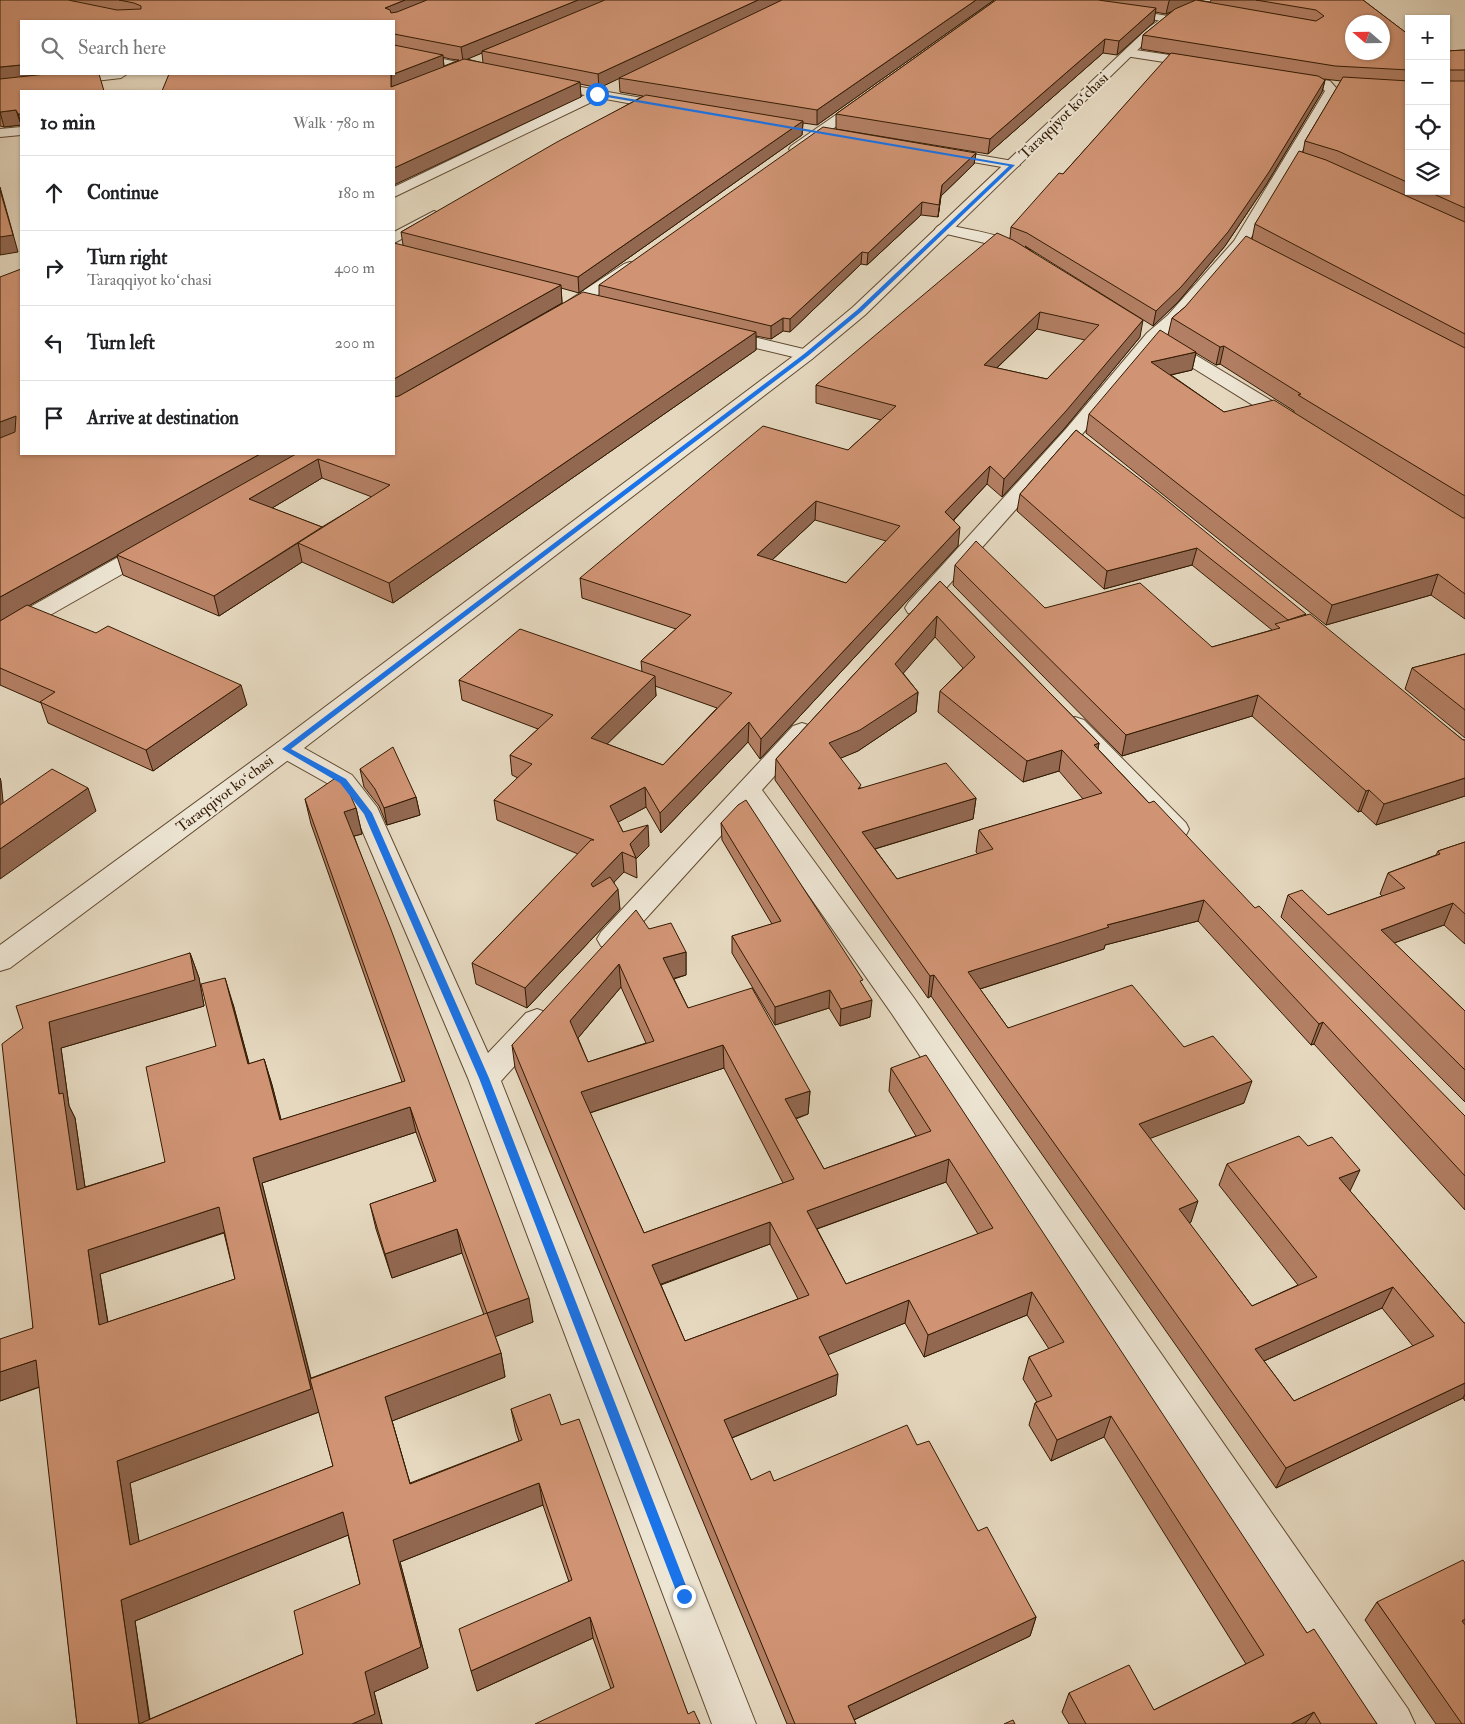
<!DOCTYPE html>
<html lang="en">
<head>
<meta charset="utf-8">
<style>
	:root { --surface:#fff; --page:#f6f6f6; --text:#202124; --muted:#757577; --line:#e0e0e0 }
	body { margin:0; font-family:"IM FELL Double Pica",serif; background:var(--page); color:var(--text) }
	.controls { position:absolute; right:15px; top:15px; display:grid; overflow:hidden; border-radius:0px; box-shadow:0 1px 4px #0004 }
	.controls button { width:45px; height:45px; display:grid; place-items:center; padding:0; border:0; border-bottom:1px solid var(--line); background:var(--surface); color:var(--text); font:25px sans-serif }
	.compass { position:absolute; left:1345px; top:15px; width:45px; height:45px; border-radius:50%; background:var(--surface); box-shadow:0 1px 4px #0004; rotate:290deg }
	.stop { position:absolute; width:15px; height:15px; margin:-11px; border:4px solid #1a73e8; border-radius:50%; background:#fff }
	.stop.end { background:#1a73e8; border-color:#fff; box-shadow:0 1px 5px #0008 }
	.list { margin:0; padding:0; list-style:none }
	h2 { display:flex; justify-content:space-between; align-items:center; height:65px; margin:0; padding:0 20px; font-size:21px }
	h2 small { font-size:16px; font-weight:400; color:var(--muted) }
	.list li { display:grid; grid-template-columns:32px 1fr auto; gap:15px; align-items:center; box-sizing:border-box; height:75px; padding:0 20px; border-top:1px solid var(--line) }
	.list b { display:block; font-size:19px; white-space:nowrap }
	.list p { margin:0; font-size:16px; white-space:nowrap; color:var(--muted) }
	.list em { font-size:16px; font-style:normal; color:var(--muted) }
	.icon { flex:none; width:28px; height:28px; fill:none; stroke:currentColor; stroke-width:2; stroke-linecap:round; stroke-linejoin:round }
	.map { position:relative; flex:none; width:1465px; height:1724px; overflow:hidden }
	.search { position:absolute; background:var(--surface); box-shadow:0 1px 4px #0004; left:20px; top:20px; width:375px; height:55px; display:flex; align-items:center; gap:12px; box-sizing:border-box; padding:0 18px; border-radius:0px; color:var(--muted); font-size:19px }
	.panel { position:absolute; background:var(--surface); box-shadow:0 1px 4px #0004; left:20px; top:90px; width:375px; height:365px; border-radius:0px }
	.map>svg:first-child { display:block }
</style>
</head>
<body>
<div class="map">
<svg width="1465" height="1724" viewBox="0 0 1465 1724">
	<rect width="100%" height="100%" fill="#e5d8bf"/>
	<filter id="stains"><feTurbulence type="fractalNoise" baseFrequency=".004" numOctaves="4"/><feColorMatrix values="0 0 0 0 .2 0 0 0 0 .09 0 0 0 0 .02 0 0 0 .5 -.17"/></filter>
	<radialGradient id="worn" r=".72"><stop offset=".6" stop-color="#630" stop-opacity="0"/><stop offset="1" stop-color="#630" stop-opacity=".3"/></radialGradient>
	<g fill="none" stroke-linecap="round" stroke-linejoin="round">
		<defs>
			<path id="minor" d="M1118,8l50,8 6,3 -6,3 -54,-9 -2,-2z
				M394,49l93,19 6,4 -6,4 -93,-19z
				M1129,49l74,11 6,4 -6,4 -78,-12 -2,-3z
				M1288,73l42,8 8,9 -92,156 -66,77 -17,15 6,1 133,80 3,4 -3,4h-14l-132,-82 -77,93 -155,175 -8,2 -8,-2 -3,-5 3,-5 157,-173 82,-97 21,-18 66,-74 91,-150 -4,-4 -37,-7 -2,-3z
				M90,74h37l-6,4 -121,14v-8z
				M544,80l53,10 5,-2 6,4 68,12 2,3 -7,4 -71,-13 -206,99v-10l191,-92 -46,-8 -1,-3 1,-3z
				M866,94l5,1 2,3 -2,3 -70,51h-10l-2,-3 2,-3z
				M21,127v8l-21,2v-8z
				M938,148l75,13 7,4 -7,4 -80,-14 -2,-3z
				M434,211l5,2 3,3 -3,3 -45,24v-11z
				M943,224c21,5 76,12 88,30l-8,5 -34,-15 -51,-12 -3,-3 3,-3z
				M630,262l6,2 2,3 -2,3 -70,48h-12l-3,-4 3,-4 70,-46z
				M720,329l92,22 3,4 -3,4 -6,1 -92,-22 -3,-4 3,-4z
				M153,541l8,1 3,5 -3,5 -153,87 -8,2v-17l145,-82z
				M1075,717l9,3 102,103 3,6 -3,6 -10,3 -10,-3 -100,-105 -3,-5 3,-5z
				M802,723l9,3 4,5 -53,59 152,208 494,711 7,15h-48l-475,-710 -145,-207 -126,139 -10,3 -10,-3 -4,-7 4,-7 192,-206z
				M286,741l9,2 57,32 25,32 111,246 38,-40 11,-4 11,4 4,8 -4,8 -47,52 255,643h-44l-244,-646 -112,-262 -22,-29 -57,-32 -4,-6 4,-6z"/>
			<path id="tertiary" d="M1203,0h15l-46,21 -16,11 -291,283 -53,44 -517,396 -285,213 -10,3v-26l277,-202 523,-392 53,-44 295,-279 16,-11z"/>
		</defs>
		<use href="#minor" stroke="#604a31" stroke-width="2"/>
		<use href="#tertiary" stroke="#604a31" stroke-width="2"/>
		<use href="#minor" fill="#eee6d5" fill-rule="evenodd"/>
		<use href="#tertiary" fill="#eee6d5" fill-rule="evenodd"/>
	</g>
	<path fill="#b37f64" stroke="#331a02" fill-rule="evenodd" d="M0,0h994l-177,125 -14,-2 -1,12 -223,158 -18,-5 1,15 -163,93 200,-101v-10l377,-132 -2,11 -33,32 -3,21 -17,-2 -54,50 -6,-1 -71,68 -7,-1 -12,8 -15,-3v14l-363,253 -91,-41 -83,54 -96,-41 -6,-19 -89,50 219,99 -94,66 -105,-48 -7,-20 -41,-18v-408l21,177h373l9,-209 -2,-13 242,-136 -23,-4 -1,-14 -20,10 -19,-4 1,13 -187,-23v-53h-373v105v-1l-17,2 -4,-1zM482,53l1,10 -16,-4zM443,57l7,2 9,1 -15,6zM322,478l50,19 -50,30 -50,-19z
		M996,0h202l12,2 1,-2h152l46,35v156h37v-140l19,-1v569l-34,-24 -105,30 -240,-192 3,-19 79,-79 4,-17 13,-11 67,-68 3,-15 48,-72 2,-11 36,-60 -17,-2 1,1 -3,12 -56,93 -41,61 -47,56 -25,24 -128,-80 115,91 -76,92 -62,68 -15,-13 -33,36 4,26 -198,213 -12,-17 -87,91 -15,-26 -28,15 5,10 26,14 -13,13 1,19 -13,-6 -10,10 6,27 -93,99 -51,-24 -4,-21 106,-109 -81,-34 -3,-20 24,-22 -6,-3 -2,-20 28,-26 -76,-29 -3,-20 183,-8 -1,-11 35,-32 -94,-31 -2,-20 268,-128 33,-30 -65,-17v-18l194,-147 1,-11 52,-53 108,-120 -30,-5 2,-14 30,-24 -7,3 -11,-2 -1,10 -37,33 -14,-2 -115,101 -152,-25v-15zM1037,329l48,11 -38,39 -50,-11zM1196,353l20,12 4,-1 74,47v2l-70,-1 -53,-37 21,-5zM815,520l71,21 -40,42 -74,-23zM655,686l62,22 -54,57 -56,-21 49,-48z
		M1076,430l230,185 157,125h2v56l-89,29 -15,-14 -3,1 -106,-96 -130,40 -169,-171 2,-20 90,43 167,39 60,-17 -80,-65 -88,24 -87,-78 3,-17z
		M940,581l159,162 -1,6 51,54 315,312 1,1v94l-151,-166 -3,1 -113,-124 -93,24 -1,4 -124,40 28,39 176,19 60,56 -94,35 41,84 -2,1 63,83 46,-21 -79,-100 8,-21 81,-18 42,45 114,132h1v78l-2,-3 -187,90 -345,-492 -3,2 -153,-218 1,-21zM935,637l28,31 -23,23 -2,21 85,70 36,-11 24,28 -104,31 -3,22 2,2 -81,25 -22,-30 98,-30 3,-21 -116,-10 -20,-30 18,-7 58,-39 2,-20 -15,-19zM1382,1308l31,38 -119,55 -30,-40z
		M1465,654v84l-60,-49 7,-21z
		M360,769l56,28 4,18 -33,10 -8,-19 -15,-19z
		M305,799l51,9 6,26 -8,2 179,486 -38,14 6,17 4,24 -113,44 18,62 109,-42 -3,-9 -5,-23 50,16 127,289 12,10 -89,-35 -18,-51 -116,53 92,-109 -26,-77 -143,57 28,106 -54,24 8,32h-305l-37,-337 -40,14 33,-73 -10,-300 167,-75 9,25 5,28 -143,42 8,58 6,12 10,69 80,-25 51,-116 17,-42 16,60 15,-5 8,26 9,35 121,-38 -91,-258zM416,1132l18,50 -64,22 6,25 16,49 70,-25 22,62 -173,63 -49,-195zM224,1233l11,46 -127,43 -8,-48zM319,1412l14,54 -194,76 -9,-59zM348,1535l12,49 -57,70 -153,65 -15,-98z
		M721,823l142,163 7,31 -30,9 -11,-18 -54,17 -43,-72v-17l40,-12 -50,-84z
		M1465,842v102l-21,-19 -50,18 71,68v91l-184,-185 7,-22 40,20 54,-19 -2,-2 8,-21 48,-18 2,-4z
		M649,929l37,23v23l-12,4 14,29 122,83 -2,23 -12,5 28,50 92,-33 -27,-45 2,-23 416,565 70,91h-308l-7,-12 7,-19 85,17 92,-46 -142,-227 -53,24 -22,-36 6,-22 2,-1 -14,-23 6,-22 20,-8 -22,-34 -103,42 -19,-34 -77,31 8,41 -104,43 19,42 23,1 143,-36 61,86 58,86 -6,19 -176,84 2,4h-69l-272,-656 -3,-23zM621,987l25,56 -58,19 -10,-24zM724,1068l59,115 -139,50 -54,-120zM946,1182l32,52 -132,50 -29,-55zM770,1244l28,55 -113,42 -24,-56z
		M1377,1602l88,122h-29l-71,-104z"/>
	<path fill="#926851" stroke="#331a02" d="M405,0h33l-51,21 -2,-13z
		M578,0h33l-129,51v2l-19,8 -2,-14z
		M758,0h28l-187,88 -1,-14z
		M976,0h18l-177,125v-15z
		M1170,0h28l-32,14 3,-13z
		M1156,8l-2,14 -37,33 2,-14z
		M1105,39l-2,14 -115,101 2,-15z
		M443,55l1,14 -53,18v-12z
		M21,65v9h67l-88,8v-15z
		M1325,80l-3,12 -56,93 -41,61 -47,56 -25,24 3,-15z
		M580,82l1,15 -187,88v-17z
		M16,110l5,15 -17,2 -4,-15z
		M18,114h3v9z
		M803,121l-1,14 -223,158 -1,-16z
		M976,153l-2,11 -33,32 -3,21 4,-32z
		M0,187l18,65 -18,3z
		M922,202l-1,13 -54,50 1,-12z
		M862,252l-1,12 -71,68v-13z
		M561,285l1,18 -168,96v-20z
		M1040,312l-3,17 -55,53 2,-17z
		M783,318v13l-12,8v-13z
		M1143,320l-3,17 -76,92 -62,68 2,-18z
		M756,332v18l-363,253 -4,-20z
		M1224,346l-4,18 -4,1 4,-18z
		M1196,352l-4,18 -44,10 3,-18z
		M16,416l5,15 -21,12v-21z
		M260,454h38l-298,168v-25z
		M318,459l4,19 -68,41 -5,-20z
		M990,466l-3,18 -44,47 2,-19z
		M816,501l-1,19 -58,54v-19z
		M960,527l-2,19 -198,213 1,-20z
		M298,543l4,19 -83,54 -5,-20z
		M1197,548l-5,17 -88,24 3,-18z
		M1438,574l-7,21 -105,30 6,-20z
		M937,616l-2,21 -41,47 1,-20z
		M655,676l1,20 -63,62 -2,-20z
		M241,685l6,20 -94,66 -7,-21z
		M918,692l-2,20 -58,39 -31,13 2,-21z
		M1258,695l-6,21 -130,40 4,-21z
		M749,722l-1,20 -87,91 -1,-20z
		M1099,743l-4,21 -1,-19z
		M1062,750l-3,21 -36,11 4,-21z
		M0,778l1,3 5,50 -6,-14z
		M1465,778v18l-89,29 8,-21z
		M645,787l1,20 -35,19 -1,-20z
		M88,788l8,23 -96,68v-30z
		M1369,790l-8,21 -3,1 8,-21z
		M416,797l4,18 -33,10 -3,-17z
		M976,798l-3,21 -112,34 1,-21z
		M356,808l6,26 -12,3 -6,-25z
		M648,825l1,21 -13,13 -6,-15z
		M622,852l2,20 -32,33 -1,-21z
		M618,889l2,20 -93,99 -2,-20z
		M1204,900l-6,21 -93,24 -1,4 -140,45 4,-22 139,-47z
		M1453,903l-9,22 -72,26 9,-21z
		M686,952v23l-22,6 -1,-23z
		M190,953l9,25 5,28 -143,42 8,58 6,12 14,97 -12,-25 -18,-96 -10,-72z
		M619,964l2,23 -48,57 -3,-23z
		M934,975l-3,21 -3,2 2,-22z
		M225,978l8,26 23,85 -8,-25z
		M830,990l-1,18 -54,17v-18z
		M872,1000l-2,17 -30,9 1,-17z
		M1323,1022l-9,22 -3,1 8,-21z
		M723,1045l1,23 -141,47 -2,-23z
		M264,1059l8,26 16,61 -8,-26z
		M1252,1081l-8,22 -111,42 6,-21z
		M810,1091l-2,23 -24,8 1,-23z
		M410,1107l6,25 -154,51 57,229 -189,71 13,84 -13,-22 -13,-84 194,-72 -58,-231z
		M949,1159l-3,23 -141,51 2,-22z
		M1360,1170l-10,21 -21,8 10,-21z
		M1198,1201l-7,21 -19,8 7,-21z
		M219,1207l9,24 -128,43 12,75 -13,-24 -11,-75z
		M770,1222v22l-117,43 -1,-22z
		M457,1229l5,24 -70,25 -7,-24z
		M1393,1287l-11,21 -136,61 9,-20z
		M1032,1292l-5,23 -103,42 4,-22z
		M529,1298l4,24 -41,16 -5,-25z
		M909,1300l-4,23 -87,36 1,-22z
		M501,1353l4,24 -113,44 24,85 -31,-109z
		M36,1360l14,23 -50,18v-29z
		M838,1374l-2,21 -112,46v-21z
		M1465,1383v11l-2,4 -187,90 10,-20z
		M1111,1416l-7,21 -53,24 6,-21z
		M539,1483l4,22 -143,57 28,106 -54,24 8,32h-30l13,-52 28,-132z
		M343,1512l8,22 -216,87 15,103h-11l-18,-124z
		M590,1617l3,21 -116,53 -6,-20z
		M1036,1617l-6,19 -185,88 3,-18z
		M1465,1619v10l-3,-8z
		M1314,1712l-9,12h-14z"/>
	<path fill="#d09474" stroke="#331a02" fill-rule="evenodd" d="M0,0h68l49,10 24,-1v-3l-7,-3 -15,-3h286l-20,8 5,2 1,3 6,-1 30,-12h151l-117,47 -67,-13v-13h-373v44l-21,2z
		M605,0h153l-160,74 -116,-23z
		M782,0h194l-159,110 -198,-32z
		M996,0h102l58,8 -37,33 -14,-2 -115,100 -154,-25z
		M1196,0l120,21 8,-5 -8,-6 -60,-10h107l46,35v35l-74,-4 -192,-31 32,-26zM1352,22h30v30h-30z
		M394,45l49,10 -52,20v12l73,-28 116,23 -186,86v-77h-232l7,-17h225z
		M1465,50v20h-16v11h16v127l-38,-17h19v-140z
		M1171,53l147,23 7,4 -56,92 -41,60 -47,55 -25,24 -129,-78 -16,-6 48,-54 4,1z
		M46,74h53l5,17h-83v23h-3l-2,-4 -16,2v-33z
		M1343,77l66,4v102l-71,-32 -33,-10z
		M646,95l157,26 -225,156 -177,-45 156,-90z
		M823,127l153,26 -34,32 -3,20 -17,-3 -54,51 -6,-1 -72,67 -7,-1 -12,8 -172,-41z
		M1299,151l27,9 139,62v112l-210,-110z
		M0,190l13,45 -13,2z
		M997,233l16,7 130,80 -77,91 -62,68 -14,-13 -45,46 15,15 -199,212 -12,-17 -89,91 -15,-26 -35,19 13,26 25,-7 -18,19 6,14 -14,-6 -31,32 2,3 17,-10 8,12 -93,99 -53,-25 119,-123h3l-100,-40 38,-36 -22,-9 43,-40 -94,-35 61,-51 135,47 -64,62 72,27 69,-72 -91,-32 50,-46 -111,-37 183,-152 85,24 48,-44 -80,-21zM1040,312l59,13 -52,54 -63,-14zM816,501l84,25 -54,57 -89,-28z
		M1246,236l219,112v148l-167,-101 3,-1 -77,-48 -4,1 -48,-29 13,-11z
		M394,243l167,42 -167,94z
		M21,269v185h239l-260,143v-159l15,-6 1,-16 -16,6v-145z
		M583,292l173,40 -367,251 -91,-40 92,-58 -72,-26 -69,40 73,28 -108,69 -97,-41 179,-101h98v-57l5,-1z
		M1160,330l36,22 -45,10 73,50 50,-12 189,118h2v76l-27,-20 -106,31 -243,-191z
		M1076,430l82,63 148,121 -18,6 -91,-72 -90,23 -87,-77z
		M976,541l69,67 95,-25 72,64 68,-19 -5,-4 35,-10 153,126h2v38l-81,26 -15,-14 -3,1 -108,-96 -132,40 -171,-170z
		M940,581l159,162 -5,2 55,58 5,-2 101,107 4,-2 205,209 1,1v60l-142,-154 -4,2 -115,-124 -97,25 2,2 -141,45 40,56 124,-43 52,62 29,-11 39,45 -113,43 59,77 -19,8 73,97 65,-29 -90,-113 72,-28 9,10 24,-9 28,33 -21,8 125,145h1v60l-179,85 -352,-493 -4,1 -154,-217zM937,616l38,41 -35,34 87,70 35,-11 40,43 -123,37 14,19 -96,30 -35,-47 114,-34 -30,-35 -88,26 3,-4 -32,-42 31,-13 58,-38 -23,-28zM1393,1287l41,49 -140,65 -39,-52z
		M27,605l69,28 12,-7 133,59 -95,65 -106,-48 15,-10 -55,-24v-47z
		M1465,654v56l-53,-42z
		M393,747l23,50 -32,11 -9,-19 -15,-20z
		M52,769l36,19 -88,61v-44z
		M337,777l12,15 7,16 -12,4 46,115 139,371 -42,15 14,40 -116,44 25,87 112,-44 -11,-31 39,-15 11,31 18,-6 109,295 6,-3 6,13h-165l79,-37 -24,-70 -119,54 -12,-42 113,-49 -33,-97 -146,57 28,107 -56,25 10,42 -23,10h-275l-41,-364 -36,12v-33l33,-11 -31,-284 21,-16 -7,-22 174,-53 5,27 -146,42 10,72 4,-1 14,97 88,-28 -19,-95 70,-21 -15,-62 24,-6 23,86 16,-5 16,61 125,-39 -100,-282zM410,1107l26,74 -66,23 15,50 72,-25 30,84 -177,66 23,87 -203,79 -13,-84 194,-72 -58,-231zM219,1207l16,72 -136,46 -11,-75zM343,1512l17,72 -66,27 9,43 -164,70 -18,-124z
		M746,800l117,180 -3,1 12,19 -31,9 -11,-19 -55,17 -43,-71 49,-15 -60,-98 17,-18z
		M1465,842v72l-12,-11 -72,27 84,81v59l-177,-175 14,-5 26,25 77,-27 -17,-15 52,-19 -2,-3z
		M636,910l13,19 22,-6 15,29 -23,6 25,50 64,-20 58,103 -25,8 39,70 107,-38 -40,-63 35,-13 381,578 7,-4 63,95h-56l-7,-12 -23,12h-205l-17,-31 60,-28 25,45 110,-55 -153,-239 -54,24 -22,-37 17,-7 -23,-39 35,-15 -32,-50 -104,43 -19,-35 -90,37 19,37 -114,46 27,60 19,-9 4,10 133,-56 10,20 12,-4 49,90 9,-4 49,90 -188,89 8,18h-61l-283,-679zM619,964l35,77 -66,21 -18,-41zM723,1045l71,134 -150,54 -63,-141zM949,1159l44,69 -147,56 -39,-73zM770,1222l39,73 -124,46 -33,-76z
		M1463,1560l2,3v56l-3,2 3,4v99h-3l-85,-122z
		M1013,1720l2,4h-11z"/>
	<path fill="#1a73e8" d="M597,93l418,72 -154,147 -53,44 -517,393 55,30 26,34 117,265 201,518 -2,5 -4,2 -4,-2 -2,-5 -199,-518 -115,-264 -24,-31 -58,-34 522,-395 53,-44 152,-144 -414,-71z"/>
	<g text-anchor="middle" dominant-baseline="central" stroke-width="4" stroke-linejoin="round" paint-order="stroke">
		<g font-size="15" fill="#331a02" stroke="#eee6d5">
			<text transform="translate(1064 116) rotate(-44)">Taraqqiyot koʻchasi</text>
			<text transform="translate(225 794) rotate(-37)">Taraqqiyot koʻchasi</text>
		</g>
	</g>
	<rect width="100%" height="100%" filter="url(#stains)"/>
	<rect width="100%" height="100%" fill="url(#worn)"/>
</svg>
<div class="controls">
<button>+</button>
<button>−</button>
<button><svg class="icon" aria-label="locate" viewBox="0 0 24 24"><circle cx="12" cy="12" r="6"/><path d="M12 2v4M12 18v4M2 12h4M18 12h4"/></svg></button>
<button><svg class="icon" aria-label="layers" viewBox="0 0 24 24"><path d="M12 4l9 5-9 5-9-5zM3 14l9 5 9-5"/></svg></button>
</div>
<svg class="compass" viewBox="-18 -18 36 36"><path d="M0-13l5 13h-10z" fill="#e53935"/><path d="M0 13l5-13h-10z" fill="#757577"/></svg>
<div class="stop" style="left:597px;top:94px"></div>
<div class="stop end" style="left:684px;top:1596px"></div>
<div class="search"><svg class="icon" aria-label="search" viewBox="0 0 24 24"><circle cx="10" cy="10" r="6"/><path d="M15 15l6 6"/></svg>Search here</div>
<section class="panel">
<h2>10 min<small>Walk · 780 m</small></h2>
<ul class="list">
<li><svg class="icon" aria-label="ahead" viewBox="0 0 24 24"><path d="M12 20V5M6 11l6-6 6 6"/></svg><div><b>Continue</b></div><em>180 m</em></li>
<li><svg class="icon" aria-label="right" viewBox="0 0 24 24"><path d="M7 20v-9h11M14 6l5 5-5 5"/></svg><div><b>Turn right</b><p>Taraqqiyot koʻchasi</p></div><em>400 m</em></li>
<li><svg class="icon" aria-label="left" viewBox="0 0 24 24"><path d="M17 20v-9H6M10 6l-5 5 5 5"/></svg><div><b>Turn left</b></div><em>200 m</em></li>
<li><svg class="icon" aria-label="arrive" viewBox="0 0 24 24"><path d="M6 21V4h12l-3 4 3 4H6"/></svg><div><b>Arrive at destination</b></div></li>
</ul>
</section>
</div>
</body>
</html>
